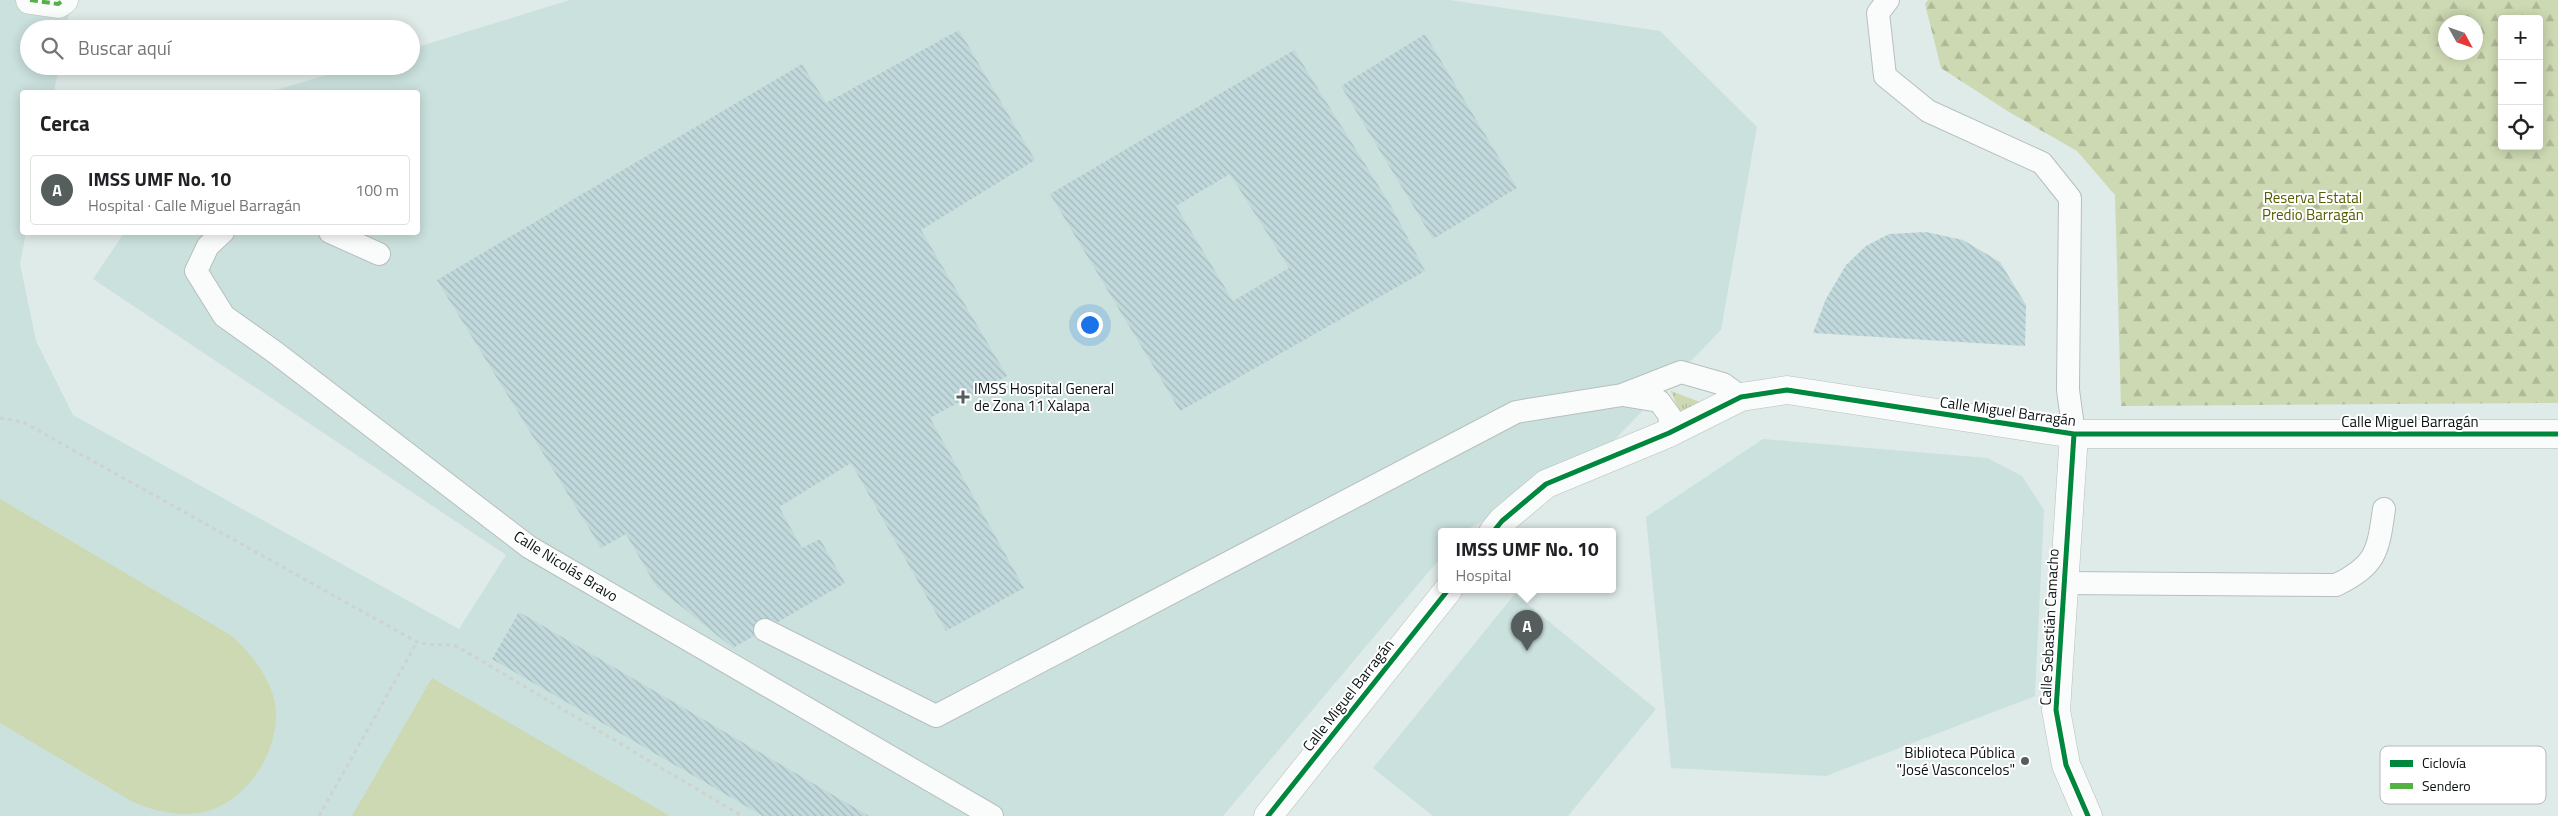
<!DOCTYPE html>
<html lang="es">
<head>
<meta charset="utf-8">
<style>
	:root { --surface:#fff; --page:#f2f2f2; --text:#202124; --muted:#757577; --line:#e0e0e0; --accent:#555e5c }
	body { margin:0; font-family:"Titillium Web",sans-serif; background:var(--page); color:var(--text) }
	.controls { position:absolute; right:15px; top:15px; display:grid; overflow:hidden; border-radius:5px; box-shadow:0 2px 12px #0003 }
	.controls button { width:45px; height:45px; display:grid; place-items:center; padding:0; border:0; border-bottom:1px solid var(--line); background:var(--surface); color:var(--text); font:25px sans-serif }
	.compass { position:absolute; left:2438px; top:15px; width:45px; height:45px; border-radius:50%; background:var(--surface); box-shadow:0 2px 12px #0003; rotate:130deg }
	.you { position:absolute; left:1089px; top:324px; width:18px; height:18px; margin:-12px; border:4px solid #fff; border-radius:50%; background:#1a73e8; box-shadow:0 0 0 8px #1a73e833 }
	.badge { display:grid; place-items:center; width:32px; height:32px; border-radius:50%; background:var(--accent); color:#fff; font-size:16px; font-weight:700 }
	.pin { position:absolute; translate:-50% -41px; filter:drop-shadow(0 1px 2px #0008) }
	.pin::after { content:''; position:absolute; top:26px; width:18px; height:15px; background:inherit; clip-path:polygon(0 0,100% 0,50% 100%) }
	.popup { position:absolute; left:1438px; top:528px; width:178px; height:65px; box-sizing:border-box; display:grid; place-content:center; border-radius:5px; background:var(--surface); filter:drop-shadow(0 1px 4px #0005); font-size:16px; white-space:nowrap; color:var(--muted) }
	.popup b { font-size:19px; color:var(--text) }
	.popup::after { content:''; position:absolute; left:50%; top:100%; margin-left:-10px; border:10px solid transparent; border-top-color:var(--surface) }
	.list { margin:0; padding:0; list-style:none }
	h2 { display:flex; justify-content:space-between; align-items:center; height:65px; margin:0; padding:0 20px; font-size:21px }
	h2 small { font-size:16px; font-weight:400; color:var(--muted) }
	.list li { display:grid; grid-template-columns:32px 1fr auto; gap:15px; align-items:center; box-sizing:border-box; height:70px; margin:0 10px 10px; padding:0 10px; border:1px solid var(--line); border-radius:5px }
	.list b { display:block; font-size:19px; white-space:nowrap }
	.list p { margin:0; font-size:16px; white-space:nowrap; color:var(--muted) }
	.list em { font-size:16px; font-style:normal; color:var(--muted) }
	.icon { flex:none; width:28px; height:28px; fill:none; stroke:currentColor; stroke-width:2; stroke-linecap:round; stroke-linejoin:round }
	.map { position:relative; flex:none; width:2558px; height:816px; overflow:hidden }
	.search { position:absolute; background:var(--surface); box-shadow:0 2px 12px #0003; left:20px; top:20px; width:400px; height:55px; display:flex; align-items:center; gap:12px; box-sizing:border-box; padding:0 18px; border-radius:28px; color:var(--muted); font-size:19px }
	.panel { position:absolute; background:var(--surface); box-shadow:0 2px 12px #0003; left:20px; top:90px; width:400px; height:145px; border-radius:5px }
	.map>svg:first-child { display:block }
</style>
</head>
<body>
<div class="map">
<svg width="2558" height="816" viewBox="0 0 2558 816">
	<defs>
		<pattern id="grass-tufts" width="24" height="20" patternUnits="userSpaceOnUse" patternTransform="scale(1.25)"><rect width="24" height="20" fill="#cdd9b2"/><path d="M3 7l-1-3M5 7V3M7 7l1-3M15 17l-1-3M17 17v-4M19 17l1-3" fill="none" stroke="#afb998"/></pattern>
		<pattern id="forest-firs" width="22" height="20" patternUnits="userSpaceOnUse" patternTransform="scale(1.25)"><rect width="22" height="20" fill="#cdd9b2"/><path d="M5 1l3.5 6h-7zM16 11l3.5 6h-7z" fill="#afb998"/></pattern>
		<pattern id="building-back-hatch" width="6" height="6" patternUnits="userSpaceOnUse" patternTransform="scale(1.25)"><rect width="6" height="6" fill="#c1d9dc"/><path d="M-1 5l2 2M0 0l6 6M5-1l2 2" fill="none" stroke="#a4b9bc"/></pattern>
	</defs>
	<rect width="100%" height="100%" fill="#dfebe8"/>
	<path fill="#cbe1dd" d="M0,0h72l-6,29h-37v37h30l-5,26h-32v140l4,1 -6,31 16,77 37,74 386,214 47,-74 -413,-276 31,-46 294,-1v-140h-148l85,-26h56v-17l159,-49h880l210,31 97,96 -36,203 -131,135 -128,67h-20v24l-219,260h-1223z
		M1763,439l224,19 35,18 22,34 -9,186 -209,80 -155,-8 -25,-251z
		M1515,594l141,115 -88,107h-135l-60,-48z"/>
	<path fill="url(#grass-tufts)" d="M1671,391l53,20 -38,16z"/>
	<path fill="url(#forest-firs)" fill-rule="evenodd" d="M1928,0h630v403l-437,3 -6,-211 -38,-44 -68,-39 -68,-44 -16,-64zM2502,19h37v127h-37zM2446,22h30v30h-30z"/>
	<path fill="#cdd9b2" d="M0,499l232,137c18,17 33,35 41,59 14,47 -24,109 -73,118 -24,3 -46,-2 -67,-11l-133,-79z
		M432,678l238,138h-318z"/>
	<path fill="url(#building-back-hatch)" fill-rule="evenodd" d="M959,30l76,130 -114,70 86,146 -77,42 94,170 -78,43 -95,-168 -72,44 23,41 18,-9 25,44 -112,65 -77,-62 -30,-52 -25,14 -164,-268 365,-216 24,39z
		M1425,34l92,154 -84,51 -92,-153z
		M1294,50l97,156 34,65 -245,140 -130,-217zM1230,174l59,94 -56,33 -57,-95z
		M1926,232l37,8 37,22 26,43 -1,41 -212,-13 13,-34 20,-34 20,-19 23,-12z
		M519,612l350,204h-106l-271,-157z"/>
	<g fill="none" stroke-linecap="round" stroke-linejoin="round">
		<defs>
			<path id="lane" d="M1888,0l-10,13 7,63 43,35 114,52 28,35 -2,192 6,44
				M223,232l-15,14 -12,25 28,45 52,37 253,194 463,269
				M330,232l49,22
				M1623,395l36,6 11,15 -1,17
				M2064,583l272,2c41,-20 42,-34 48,-76
				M765,630l171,86 580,-304 106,-17 59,-23 42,12 18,13"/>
			<path id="street" d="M30,0l28,4 6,-4
				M2074,434l-18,276 10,55 22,51
				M1493,532l9,-11 44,-37 123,-51 72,-36 46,-7 287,44h484
				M1268,816l180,-226"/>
		</defs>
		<use href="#lane" stroke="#b6bfbd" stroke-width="24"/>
		<use href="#street" stroke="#b6bfbd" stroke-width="29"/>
		<path stroke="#ced2d1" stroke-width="3" stroke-dasharray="4 4" stroke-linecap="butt" d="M0,418l23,4 394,220c13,5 27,0 41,5l284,169
			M319,816l98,-174"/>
		<use href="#lane" stroke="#fafcfc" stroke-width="22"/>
		<use href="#street" stroke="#fafcfc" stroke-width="28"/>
		<path stroke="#54b144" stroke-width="4" stroke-dasharray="8 4" stroke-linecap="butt" d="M30,0l28,4 6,-4"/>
		<defs>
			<path id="cycleway" d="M2074,434l-18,276 10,55 22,51
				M1493,532l9,-11 44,-37 123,-51 72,-36 46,-7 287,44h484
				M1268,816l180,-226"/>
		</defs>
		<use href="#cycleway" stroke="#fff" stroke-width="8"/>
		<use href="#cycleway" stroke="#00873e" stroke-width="5"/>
	</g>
	<g fill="#555e5c" stroke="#fff" stroke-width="2">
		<path d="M960.5 389.5h5v5h5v5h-5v5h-5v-5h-5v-5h5z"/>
		<circle cx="2025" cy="761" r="5"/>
	</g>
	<g text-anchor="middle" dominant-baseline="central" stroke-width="4" stroke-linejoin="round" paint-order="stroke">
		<g font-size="15" fill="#555e03" stroke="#fff">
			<text x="2313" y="197">Reserva Estatal<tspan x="2313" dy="17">Predio Barragán</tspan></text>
		</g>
		<g font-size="15" fill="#0a1211" stroke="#fff" text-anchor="start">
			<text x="974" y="388">IMSS Hospital General<tspan x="974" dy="17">de Zona 11 Xalapa</tspan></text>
			<text x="2015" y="752" text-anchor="end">Biblioteca Pública<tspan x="2015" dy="17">"José Vasconcelos"</tspan></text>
		</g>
		<g font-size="15" fill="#0a1211" stroke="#fff">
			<text transform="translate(2008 411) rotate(8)">Calle Miguel Barragán</text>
			<text x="2410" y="421">Calle Miguel Barragán</text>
			<text transform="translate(566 566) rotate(32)">Calle Nicolás Bravo</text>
			<text transform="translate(2049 627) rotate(-87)">Calle Sebastián Camacho</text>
			<text transform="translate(1348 695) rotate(-52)">Calle Miguel Barragán</text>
		</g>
	</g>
	<rect x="2380" y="746" width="166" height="58" rx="8" fill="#fff" stroke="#b6b8b8" stroke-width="1"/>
	<rect x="2390" y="760" width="23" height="7" fill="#00873e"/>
	<rect x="2390" y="783" width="23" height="6" fill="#54b144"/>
	<g font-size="14" fill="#0a1211">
		<text x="2422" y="768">Ciclovía</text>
		<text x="2422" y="791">Sendero</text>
	</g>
</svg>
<div class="controls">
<button>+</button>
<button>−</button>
<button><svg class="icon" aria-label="locate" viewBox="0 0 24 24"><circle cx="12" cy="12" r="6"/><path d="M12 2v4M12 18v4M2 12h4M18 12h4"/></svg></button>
</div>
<svg class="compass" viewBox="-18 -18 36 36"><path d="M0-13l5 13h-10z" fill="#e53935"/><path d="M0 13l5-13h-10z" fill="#757577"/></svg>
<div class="you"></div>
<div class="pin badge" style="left:1527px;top:651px">A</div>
<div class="popup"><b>IMSS UMF No. 10</b>Hospital</div>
<div class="search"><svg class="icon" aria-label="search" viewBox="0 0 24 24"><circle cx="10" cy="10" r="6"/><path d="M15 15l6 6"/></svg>Buscar aquí</div>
<section class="panel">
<h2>Cerca<small></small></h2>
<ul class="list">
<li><span class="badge">A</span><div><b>IMSS UMF No. 10</b><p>Hospital · Calle Miguel Barragán</p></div><em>100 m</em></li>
</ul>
</section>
</div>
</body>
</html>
